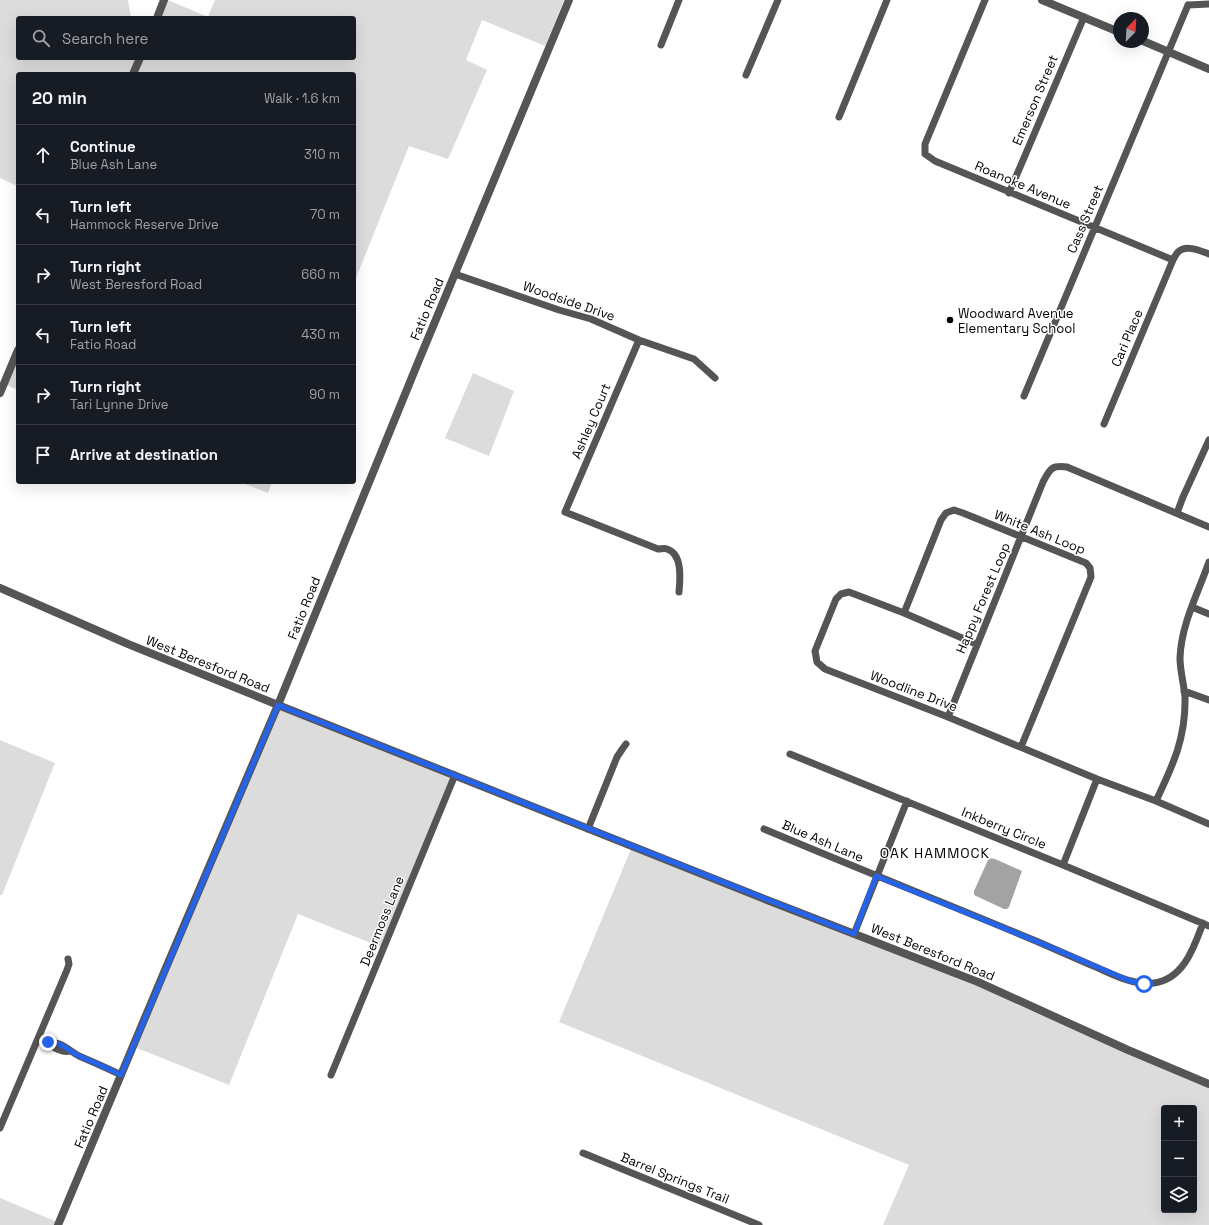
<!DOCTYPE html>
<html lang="en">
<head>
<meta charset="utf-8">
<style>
	:root { --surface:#171b24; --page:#242831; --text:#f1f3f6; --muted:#9ea1a6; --line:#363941 }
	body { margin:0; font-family:"Space Grotesk",sans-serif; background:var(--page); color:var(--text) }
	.controls { position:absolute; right:12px; bottom:12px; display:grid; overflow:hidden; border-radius:4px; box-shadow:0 4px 16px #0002 }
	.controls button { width:36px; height:36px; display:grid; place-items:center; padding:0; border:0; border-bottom:1px solid var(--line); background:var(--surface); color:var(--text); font:20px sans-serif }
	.compass { position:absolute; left:1113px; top:12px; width:36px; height:36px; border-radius:50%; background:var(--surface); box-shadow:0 4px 16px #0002; rotate:24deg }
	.stop { position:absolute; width:12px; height:12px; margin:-9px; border:3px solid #2563eb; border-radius:50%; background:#fff }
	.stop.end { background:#2563eb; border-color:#fff; box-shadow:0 1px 4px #0008 }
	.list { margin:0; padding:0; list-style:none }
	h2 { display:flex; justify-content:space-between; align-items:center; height:52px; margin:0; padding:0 16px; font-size:17px }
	h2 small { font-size:13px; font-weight:400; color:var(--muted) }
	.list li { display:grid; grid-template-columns:26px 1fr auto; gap:12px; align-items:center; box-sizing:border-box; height:60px; padding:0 16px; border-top:1px solid var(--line) }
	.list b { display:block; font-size:15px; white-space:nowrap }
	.list p { margin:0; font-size:13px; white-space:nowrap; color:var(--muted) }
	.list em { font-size:13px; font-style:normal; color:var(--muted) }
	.icon { flex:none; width:22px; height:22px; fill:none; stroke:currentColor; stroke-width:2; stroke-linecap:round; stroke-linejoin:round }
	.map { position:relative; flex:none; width:1209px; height:1225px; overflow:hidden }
	.search { position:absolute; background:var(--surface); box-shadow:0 4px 16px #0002; left:16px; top:16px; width:340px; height:44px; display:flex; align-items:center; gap:10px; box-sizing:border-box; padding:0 14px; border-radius:4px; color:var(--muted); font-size:15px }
	.panel { position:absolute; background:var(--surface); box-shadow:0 4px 16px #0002; left:16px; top:72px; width:340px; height:412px; border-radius:4px }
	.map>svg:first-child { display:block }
</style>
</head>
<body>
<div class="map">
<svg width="1209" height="1225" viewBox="0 0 1209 1225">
	<rect width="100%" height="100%" fill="#fff"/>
	<path fill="#dcdcdc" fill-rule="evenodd" d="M0,0h128l3,18h-113v40h118l-6,16h-112v112l-18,-8z
		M168,0l40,17 7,-17h349l-19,46 -63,-26 -16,40 21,10 -39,89 -39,-13 -55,137v-209h-217l6,-16h211v-40h-194z
		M18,358v32l-11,-5z
		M473,373l41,18 -25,65 -44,-18z
		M240,482h32l-4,11z
		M279,709l172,68 -70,170 -83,-33 -69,171 -92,-37 21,-53z
		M0,740l55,23 -53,132h-2z
		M631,849l346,137 150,68 82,34v137h-326l26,-60 -350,-143zM1164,1108h30v102h-30z
		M0,1198l55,23 -1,4h-54z"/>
	<path fill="#a3a3a3" d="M989,858l6,1 27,12 -13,36 -2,2h-3l-30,-14v-4z"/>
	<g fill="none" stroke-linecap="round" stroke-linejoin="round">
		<path stroke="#555" stroke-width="7" d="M985,0l-60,144v10l10,7 238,99c1,-2 3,-6 5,-8 8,-8 23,-1 31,2
			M1188,5l21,-1
			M661,45l18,-45
			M746,75l32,-75
			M839,117l48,-117
			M1009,193l75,-176
			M455,274l104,36 32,9 48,21 55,19 21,19
			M639,340l-74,172 93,37c3,0 6,-1 9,0 16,5 13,31 12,43
			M1024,396l164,-391
			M1104,424l69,-164
			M1177,513l6,-16 26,-57
			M1192,607l17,7
			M904,613l37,-93 5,-7 8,-3 9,3 123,50 4,5 1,9 -70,170
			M976,644l-72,-31 -55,-21 -8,2 -5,5 -21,52 2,11 8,7 123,48 149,62 59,22 53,23
			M1184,691l25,9
			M948,717l95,-235c7,-13 8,-17 24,-15l142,60
			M790,754l273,111 146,61
			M1156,801c17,-36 30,-63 29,-104 -1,-13 -5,-26 -5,-39 1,-33 18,-65 29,-96
			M588,829l29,-72 6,-9 3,-4
			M764,829c90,38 181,74 272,112 18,8 37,16 55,24 20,8 41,21 63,18 30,-4 40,-36 49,-60
			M1063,865l34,-86
			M854,934l53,-133
			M70,1051c-6,2 -18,-3 -22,-9 13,-1 20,8 31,14 14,6 28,12 42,19
			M331,1075l124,-300
			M0,1128l67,-158 2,-6 -1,-5
			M583,1153l176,72"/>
		<path stroke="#555" stroke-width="8" d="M1042,0l77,32
			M157,18l7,-18
			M1143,41l66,28
			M133,74l7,-16
			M0,393l18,-43
			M0,588l128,56 150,61 489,195 211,82 150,68 81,34
			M58,1225l107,-255 113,-265 141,-345 150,-360"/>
	</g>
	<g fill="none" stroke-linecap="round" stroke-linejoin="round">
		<path stroke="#2563eb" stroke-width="5" d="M48,1042c13,0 20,8 31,14 14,6 28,12 42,19l157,-370 576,229 22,-58 172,70 82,35 14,3"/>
	</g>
	<circle fill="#000" stroke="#fff" stroke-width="1.5" cx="950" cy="320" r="4"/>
	<g text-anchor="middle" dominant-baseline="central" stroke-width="3" stroke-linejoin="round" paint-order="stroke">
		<g font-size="13" fill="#000" stroke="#fff">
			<text transform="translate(1035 100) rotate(-67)">Emerson Street</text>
			<text transform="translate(1023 185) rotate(23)">Roanoke Avenue</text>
			<text transform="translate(1085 219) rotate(-67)">Cass Street</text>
			<text transform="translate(569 301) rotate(19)">Woodside Drive</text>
			<text transform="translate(427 309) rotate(-67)">Fatio Road</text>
			<text transform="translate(1127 338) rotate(-67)">Cari Place</text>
			<text transform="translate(591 421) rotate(-67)">Ashley Court</text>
			<text transform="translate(1040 532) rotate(22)">White Ash Loop</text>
			<text transform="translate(983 598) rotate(-67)">Happy Forest Loop</text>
			<text transform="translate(304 608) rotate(-68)">Fatio Road</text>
			<text transform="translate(208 664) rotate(22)">West Beresford Road</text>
			<text transform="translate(914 691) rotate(21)">Woodline Drive</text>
			<text transform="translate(1004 828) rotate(22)">Inkberry Circle</text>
			<text transform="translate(823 841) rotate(23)">Blue Ash Lane</text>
			<text transform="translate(382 921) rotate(-68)">Deermoss Lane</text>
			<text transform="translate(933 952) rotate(22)">West Beresford Road</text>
			<text transform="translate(91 1117) rotate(-67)">Fatio Road</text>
			<text transform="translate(675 1178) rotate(22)">Barrel Springs Trail</text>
		</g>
		<g font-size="13" fill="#000" stroke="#fff" text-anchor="start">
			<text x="958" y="313">Woodward Avenue<tspan x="958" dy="15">Elementary School</tspan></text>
		</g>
		<g font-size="14" letter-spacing="1" fill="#000" stroke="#fff">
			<text x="935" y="853">OAK HAMMOCK</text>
		</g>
	</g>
</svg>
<div class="controls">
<button>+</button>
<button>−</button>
<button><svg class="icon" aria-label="layers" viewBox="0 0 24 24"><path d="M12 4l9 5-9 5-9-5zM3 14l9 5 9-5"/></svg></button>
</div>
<svg class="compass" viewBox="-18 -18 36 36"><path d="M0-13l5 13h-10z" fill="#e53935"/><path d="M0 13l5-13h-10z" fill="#9ea1a6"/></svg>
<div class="stop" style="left:1144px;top:984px"></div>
<div class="stop end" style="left:48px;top:1042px"></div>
<div class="search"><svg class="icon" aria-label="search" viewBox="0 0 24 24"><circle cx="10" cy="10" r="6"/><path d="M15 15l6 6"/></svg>Search here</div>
<section class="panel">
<h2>20 min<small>Walk · 1.6 km</small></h2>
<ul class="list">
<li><svg class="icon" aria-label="ahead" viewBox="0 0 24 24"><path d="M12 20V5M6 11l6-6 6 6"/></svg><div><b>Continue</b><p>Blue Ash Lane</p></div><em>310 m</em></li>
<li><svg class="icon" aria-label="left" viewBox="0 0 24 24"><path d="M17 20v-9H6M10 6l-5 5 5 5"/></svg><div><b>Turn left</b><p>Hammock Reserve Drive</p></div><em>70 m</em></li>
<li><svg class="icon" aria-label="right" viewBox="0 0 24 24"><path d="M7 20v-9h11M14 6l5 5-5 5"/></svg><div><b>Turn right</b><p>West Beresford Road</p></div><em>660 m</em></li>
<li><svg class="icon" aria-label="left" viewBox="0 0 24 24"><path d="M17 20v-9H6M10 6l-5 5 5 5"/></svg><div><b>Turn left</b><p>Fatio Road</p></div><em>430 m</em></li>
<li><svg class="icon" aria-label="right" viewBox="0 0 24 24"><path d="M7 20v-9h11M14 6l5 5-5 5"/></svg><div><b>Turn right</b><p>Tari Lynne Drive</p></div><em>90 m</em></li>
<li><svg class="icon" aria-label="arrive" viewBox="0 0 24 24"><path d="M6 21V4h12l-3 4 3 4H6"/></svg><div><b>Arrive at destination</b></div></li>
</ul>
</section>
</div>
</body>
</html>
